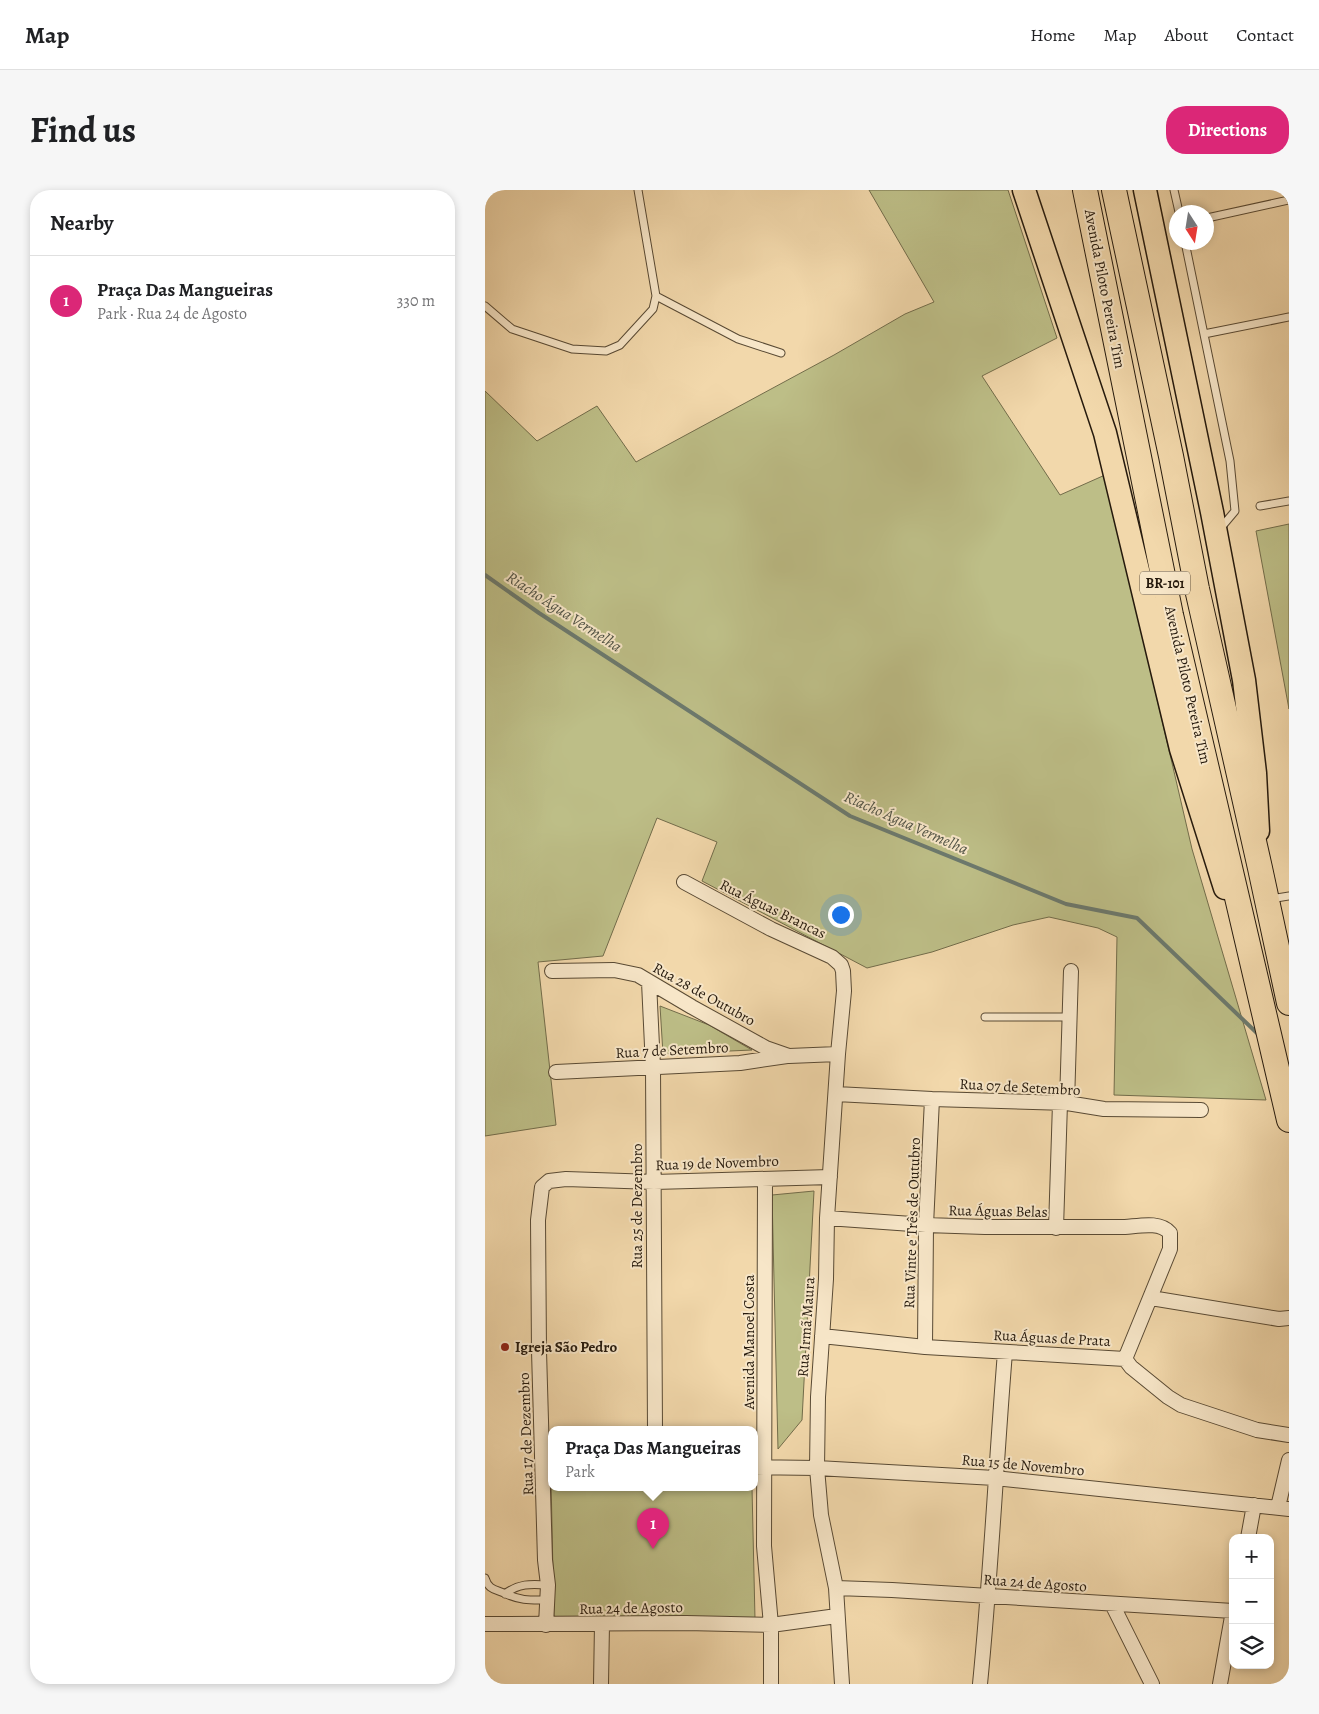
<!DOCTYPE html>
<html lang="en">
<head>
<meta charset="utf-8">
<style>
	:root { --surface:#fff; --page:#f6f6f6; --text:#202124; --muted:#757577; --line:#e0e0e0; --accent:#db2777 }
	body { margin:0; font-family:Alegreya,serif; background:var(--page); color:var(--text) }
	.controls { position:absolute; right:15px; bottom:15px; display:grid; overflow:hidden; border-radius:10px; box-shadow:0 2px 8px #0003 }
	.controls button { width:45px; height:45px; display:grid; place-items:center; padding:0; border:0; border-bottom:1px solid var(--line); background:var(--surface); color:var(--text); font:25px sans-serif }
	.compass { position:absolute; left:684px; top:15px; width:45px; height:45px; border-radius:50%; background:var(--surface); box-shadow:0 2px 8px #0003; rotate:168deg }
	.you { position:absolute; left:355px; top:724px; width:18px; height:18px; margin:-12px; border:4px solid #fff; border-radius:50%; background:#1a73e8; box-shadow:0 0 0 8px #1a73e833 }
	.badge { display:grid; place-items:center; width:32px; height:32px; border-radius:50%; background:var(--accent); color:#fff; font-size:16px; font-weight:700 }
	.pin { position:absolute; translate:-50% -41px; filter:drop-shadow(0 1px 2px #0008) }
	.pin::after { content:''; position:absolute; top:26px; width:18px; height:15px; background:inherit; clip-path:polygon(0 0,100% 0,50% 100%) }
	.popup { position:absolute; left:63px; top:1236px; width:210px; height:65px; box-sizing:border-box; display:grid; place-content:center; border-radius:10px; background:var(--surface); filter:drop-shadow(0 1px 4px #0005); font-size:16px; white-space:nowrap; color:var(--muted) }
	.popup b { font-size:19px; color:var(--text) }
	.popup::after { content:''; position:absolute; left:50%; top:100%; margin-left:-10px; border:10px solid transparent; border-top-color:var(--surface) }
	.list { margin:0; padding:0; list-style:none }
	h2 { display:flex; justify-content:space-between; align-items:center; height:65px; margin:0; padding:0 20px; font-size:21px }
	h2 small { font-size:16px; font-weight:400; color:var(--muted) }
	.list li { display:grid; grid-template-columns:32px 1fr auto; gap:15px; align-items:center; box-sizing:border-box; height:90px; padding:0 20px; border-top:1px solid var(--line) }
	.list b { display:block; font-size:19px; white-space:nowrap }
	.list p { margin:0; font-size:16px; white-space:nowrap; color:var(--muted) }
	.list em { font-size:16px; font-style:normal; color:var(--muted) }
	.icon { flex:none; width:28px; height:28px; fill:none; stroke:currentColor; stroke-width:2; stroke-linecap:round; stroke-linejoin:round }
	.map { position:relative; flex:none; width:804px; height:1494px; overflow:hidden; border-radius:20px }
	header { display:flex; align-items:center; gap:30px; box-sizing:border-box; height:70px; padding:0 25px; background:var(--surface); border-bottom:1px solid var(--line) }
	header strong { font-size:24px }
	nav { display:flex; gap:28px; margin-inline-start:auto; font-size:18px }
	.intro { display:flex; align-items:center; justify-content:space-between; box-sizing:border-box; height:120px; padding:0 30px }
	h1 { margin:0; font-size:35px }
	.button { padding:12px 22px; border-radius:20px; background:var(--accent); color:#fff; font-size:18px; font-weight:700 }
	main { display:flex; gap:30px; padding:0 30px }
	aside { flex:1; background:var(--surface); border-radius:20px; box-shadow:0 2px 8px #0003 }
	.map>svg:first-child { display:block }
</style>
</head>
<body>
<header>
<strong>Map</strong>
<nav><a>Home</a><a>Map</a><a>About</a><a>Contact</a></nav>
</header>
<div class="intro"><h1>Find us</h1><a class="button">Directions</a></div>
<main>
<aside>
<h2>Nearby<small></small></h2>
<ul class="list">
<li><span class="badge">1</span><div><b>Praça Das Mangueiras</b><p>Park · Rua 24 de Agosto</p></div><em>330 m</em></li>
</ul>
</aside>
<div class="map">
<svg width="804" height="1494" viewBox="0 0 804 1494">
	<rect width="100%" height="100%" fill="#f2d8ab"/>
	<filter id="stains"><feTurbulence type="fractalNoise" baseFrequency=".004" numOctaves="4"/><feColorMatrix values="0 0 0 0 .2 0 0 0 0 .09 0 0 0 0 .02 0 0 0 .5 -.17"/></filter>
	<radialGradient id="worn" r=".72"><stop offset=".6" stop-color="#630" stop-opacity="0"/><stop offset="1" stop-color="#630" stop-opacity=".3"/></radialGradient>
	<path fill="#bdbe87" stroke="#726c4a" d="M384,0h139l49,148 -75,38 78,119 45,-20 87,374 74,251 -152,-5 3,-158 -19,-9 -49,-11 -36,8 -81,27 -65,16 -165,-87 15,-39 -60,-24 -54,138 -65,6 18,163 -71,11v-745l52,50 60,-35 39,56 198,-107 71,-41 29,-12z
		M804,334v185l-33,-178z
		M175,816l49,19 43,25 -89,4z
		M329,1001l-12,229 -24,29 -6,-254z
		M66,1289l1,9h200l3,131 -201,2z"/>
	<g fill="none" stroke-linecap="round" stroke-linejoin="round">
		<path stroke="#6c796d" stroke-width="4" d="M0,385l54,38 311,203 216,88 71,14 122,117"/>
		<defs>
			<path id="service" d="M689,0l5,22
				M722,28l82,-18
				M700,52l45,219 5,50 -16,19
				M171,106l82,43 43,14
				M0,116l27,23 60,20 34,2 14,-6 33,-36 3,-13 -18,-106
				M719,144l85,-17
				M775,316l29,-5
				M785,709l19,-3
				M500,827h85
				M0,1388c4,13 11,11 21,16 16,7 24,6 41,6
				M20,1404c14,-11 26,-10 43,-9"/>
			<path id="minor" d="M199,692l87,47 61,28 9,8 2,6 1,20 -6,63 -11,164 -1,61 -8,118 -1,71 4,47 15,73 6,96
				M67,781l62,-1 24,5 54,32 74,41 23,8 49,-2
				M164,792l4,85 2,363
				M71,882l184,-9 47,-7
				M351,904l96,5 135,4 37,6 97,1
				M582,913l4,-132
				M280,989l-1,367 7,79v59
				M342,1028l99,7 59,2h140c14,-1 35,-6 45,6v16l-45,110
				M571,1038l4,-125
				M666,1108l128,21 10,-1
				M337,1146l103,11 200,12
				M440,1157l1,-122 6,-126
				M640,1169l6,8 37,30 13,8 76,25 32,5
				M269,1277l63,1 178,10 294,31
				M793,1317l11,-47
				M763,1348l6,-33
				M351,1398l56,2 341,21
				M627,1414l40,80
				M0,1434l201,-1 85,2 66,-9
				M61,1435l2,-40 -3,-25 -6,-209 -1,-131 4,-33 7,-6 17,-2 88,3 176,-5
				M116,1494l1,-60
				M495,1494c11,-110 16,-221 25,-332
				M735,1494l13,-73"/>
			<path id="primary" d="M539,0l81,243 76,316 44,139
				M660,0l67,322 32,168 11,93 3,58"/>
			<path id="trunk" d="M600,0l86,425 118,505
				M629,0l57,266 26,133 63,279 29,135"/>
		</defs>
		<use href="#service" stroke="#594a34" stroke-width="9"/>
		<use href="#minor" stroke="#594a34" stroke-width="16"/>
		<use href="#primary" stroke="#261a0d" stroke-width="25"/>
		<use href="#trunk" stroke="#261a0d" stroke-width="26"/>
		<use href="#service" stroke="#f7e6c8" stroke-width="7"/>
		<use href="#minor" stroke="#f7e6c8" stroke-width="14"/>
		<use href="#primary" stroke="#f2d8ab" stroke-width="22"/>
		<use href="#trunk" stroke="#f2d8ab" stroke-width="24"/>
	</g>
	<circle fill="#8f2418" stroke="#f7e6c8" stroke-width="2" cx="20" cy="1157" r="5"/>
	<g text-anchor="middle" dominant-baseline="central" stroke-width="4" stroke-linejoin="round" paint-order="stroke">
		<rect fill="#f7e6c8" stroke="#655745" stroke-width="1" x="655" y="381.5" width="50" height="23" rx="4"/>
		<g font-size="14" font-weight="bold" fill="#261a0d">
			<text x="680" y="393">BR-101</text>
		</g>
		<g font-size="15" fill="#261a0d" stroke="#f7e6c8">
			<text transform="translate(620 99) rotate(79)">Avenida Piloto Pereira Tim</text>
			<text transform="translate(703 495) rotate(77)">Avenida Piloto Pereira Tim</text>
			<text transform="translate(288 719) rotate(26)">Rua Águas Brancas</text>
			<text transform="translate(219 804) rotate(29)">Rua 28 de Outubro</text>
			<text transform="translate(187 860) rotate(-3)">Rua 7 de Setembro</text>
			<text transform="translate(535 897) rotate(3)">Rua 07 de Setembro</text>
			<text transform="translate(232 973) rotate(-2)">Rua 19 de Novembro</text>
			<text transform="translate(152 1016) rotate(-90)">Rua 25 de Dezembro</text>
			<text transform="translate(513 1021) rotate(1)">Rua Águas Belas</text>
			<text transform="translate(427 1033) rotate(-88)">Rua Vinte e Três de Outubro</text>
			<text transform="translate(321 1137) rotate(-86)">Rua Irmã Maura</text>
			<text transform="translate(567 1148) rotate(3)">Rua Águas de Prata</text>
			<text transform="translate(264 1152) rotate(-90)">Avenida Manoel Costa</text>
			<text transform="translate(41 1244) rotate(-92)">Rua 17 de Dezembro</text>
			<text transform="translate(538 1275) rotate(5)">Rua 15 de Novembro</text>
			<text transform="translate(550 1393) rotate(4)">Rua 24 de Agosto</text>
			<text transform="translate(146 1418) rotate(-1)">Rua 24 de Agosto</text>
		</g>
		<g font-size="15" font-weight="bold" fill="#261a0d" stroke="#f7e6c8" text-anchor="start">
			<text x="30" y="1157">Igreja São Pedro</text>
		</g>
		<g font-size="16" font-style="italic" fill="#4f5245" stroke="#f7e6c8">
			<text transform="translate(79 422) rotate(33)">Riacho Água Vermelha</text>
			<text transform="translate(421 633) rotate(24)">Riacho Água Vermelha</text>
		</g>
	</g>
	<rect width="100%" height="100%" filter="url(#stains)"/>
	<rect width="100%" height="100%" fill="url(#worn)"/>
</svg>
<div class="controls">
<button>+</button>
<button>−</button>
<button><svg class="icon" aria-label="layers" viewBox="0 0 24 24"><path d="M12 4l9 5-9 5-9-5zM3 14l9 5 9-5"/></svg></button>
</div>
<svg class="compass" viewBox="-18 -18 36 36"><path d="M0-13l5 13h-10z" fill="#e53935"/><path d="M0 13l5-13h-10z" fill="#757577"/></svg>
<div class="you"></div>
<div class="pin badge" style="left:168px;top:1359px">1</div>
<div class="popup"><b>Praça Das Mangueiras</b>Park</div>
</div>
</main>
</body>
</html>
